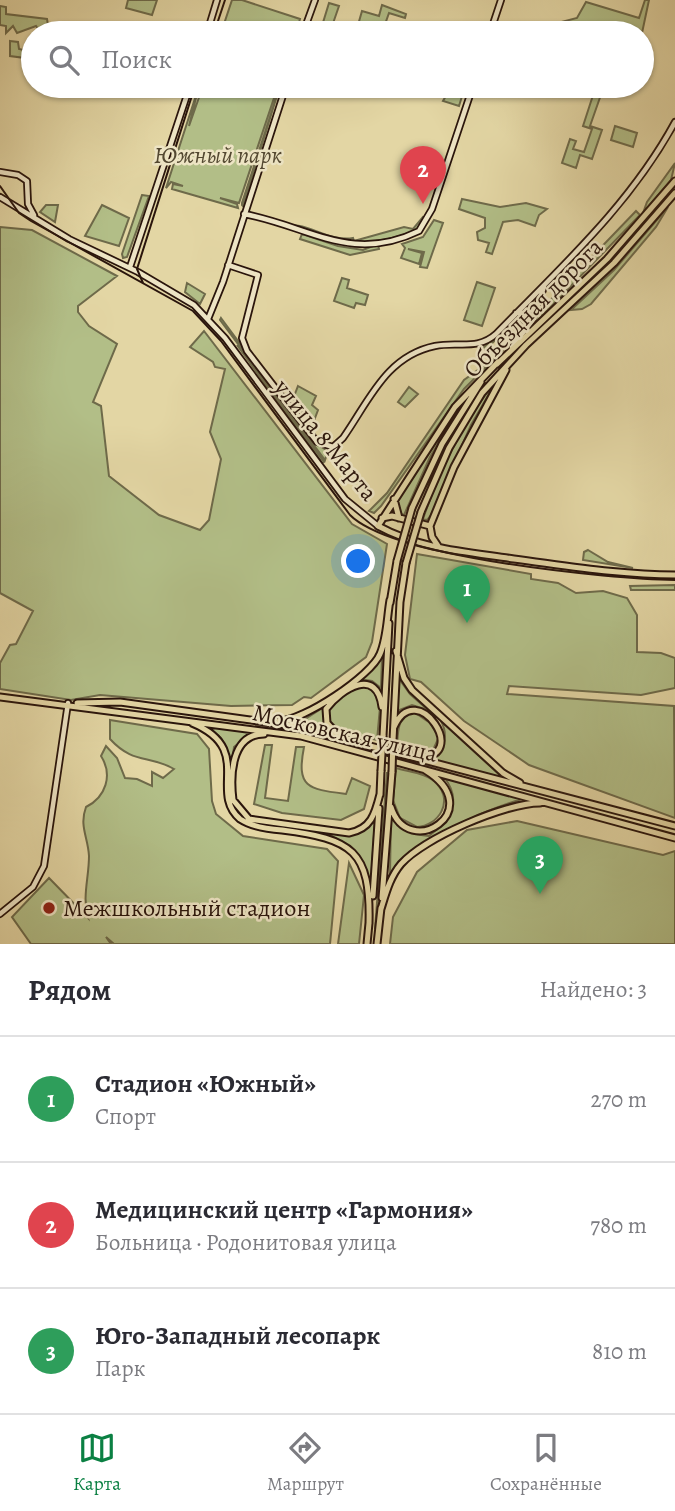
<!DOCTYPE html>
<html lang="ru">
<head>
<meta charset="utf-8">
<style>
	:root { --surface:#fff; --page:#f2f2f3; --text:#2b2b33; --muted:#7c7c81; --line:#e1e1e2; --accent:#0b8043 }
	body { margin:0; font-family:Alegreya,serif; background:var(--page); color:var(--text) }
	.you { position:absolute; left:359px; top:562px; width:24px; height:24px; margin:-18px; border:5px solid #fff; border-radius:50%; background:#1a73e8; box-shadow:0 0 0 10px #1a73e833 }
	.badge { display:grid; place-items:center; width:46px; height:46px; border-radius:50%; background:var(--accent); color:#fff; font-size:23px; font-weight:700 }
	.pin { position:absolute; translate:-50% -58px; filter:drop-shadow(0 2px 4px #0008) }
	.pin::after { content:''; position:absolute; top:37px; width:24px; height:21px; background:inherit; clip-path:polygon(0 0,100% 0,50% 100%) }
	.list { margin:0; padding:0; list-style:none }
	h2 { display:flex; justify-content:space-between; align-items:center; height:91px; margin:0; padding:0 28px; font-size:30px }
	h2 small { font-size:23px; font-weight:400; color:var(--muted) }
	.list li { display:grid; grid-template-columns:46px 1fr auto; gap:21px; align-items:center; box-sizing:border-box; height:126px; padding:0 28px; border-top:2px solid var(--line) }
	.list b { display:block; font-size:26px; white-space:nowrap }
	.list p { margin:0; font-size:23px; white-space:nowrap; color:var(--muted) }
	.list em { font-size:23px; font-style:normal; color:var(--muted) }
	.icon { flex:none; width:38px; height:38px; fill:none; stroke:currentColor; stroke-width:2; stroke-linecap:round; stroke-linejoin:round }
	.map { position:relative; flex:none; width:675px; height:944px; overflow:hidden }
	.search { position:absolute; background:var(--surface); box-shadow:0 2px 5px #0004; left:21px; right:21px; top:21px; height:77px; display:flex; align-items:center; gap:18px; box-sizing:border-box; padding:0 24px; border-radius:38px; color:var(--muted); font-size:26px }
	.sheet { height:469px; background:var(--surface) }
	nav { display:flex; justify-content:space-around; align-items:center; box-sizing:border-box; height:98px; border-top:2px solid var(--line); background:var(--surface); font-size:19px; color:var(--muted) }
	nav a { display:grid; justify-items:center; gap:4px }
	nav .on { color:var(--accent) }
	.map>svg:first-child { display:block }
</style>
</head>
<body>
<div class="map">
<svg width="675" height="944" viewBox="0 0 675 944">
	<rect width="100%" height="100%" fill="#e3d6a4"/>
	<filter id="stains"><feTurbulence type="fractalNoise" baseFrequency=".00286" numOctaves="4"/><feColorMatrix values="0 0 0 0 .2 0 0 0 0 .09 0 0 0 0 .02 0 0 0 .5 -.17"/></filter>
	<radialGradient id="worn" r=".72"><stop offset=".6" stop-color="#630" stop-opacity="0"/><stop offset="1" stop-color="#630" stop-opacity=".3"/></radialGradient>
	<path fill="#b2be87" stroke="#6e6a4a" stroke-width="2" d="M128,0h29l-5,15 -26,-7z
		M232,0h10l58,19 -4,14h-75z
		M645,0h4l-7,33h-123l58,-15 9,-16 53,16z
		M329,3l10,3 -9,26 3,1h-20l2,-5 6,1z
		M382,5l24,9 -1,4 -16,-5 -6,17 -25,-5 4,-14 17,5z
		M0,6l6,1v7l41,5 1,6 8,1v7h-15l-5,-7 -19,7 -4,-7 -7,7v-7l-6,-1z
		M10,41l8,1 1,7 14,3v7l-23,-3z
		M199,86l-10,40 14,-40h75l-39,117 -19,-5 17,6 1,4 -66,-19 1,-5 10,2 -12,-4 -5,6z
		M280,86l-37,120 -1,-1v-2z
		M596,86h8l-14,40 12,4 -10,29 -12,-4 -4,13 -14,-5 8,-24 6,2 -3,8 11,3 8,-23 -9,-3z
		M450,89l13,4 -4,13 -16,-5z
		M615,126l22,7 -4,14 -22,-7z
		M675,163l-4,17 -28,33 4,-11z
		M142,195l7,1 -22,61 -4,1 -1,-4z
		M462,199l38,8 26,-4 21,6 -8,6 -4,11 -17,-6 -15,2 -11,32 -6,-2 3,-9 -11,-3 -1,-8 8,-4v-10l-26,-9z
		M46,205h12l-3,17 -15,-10z
		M102,205l27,13 -10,28 -34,-10z
		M668,207l-12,20 -65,77 -9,5 -11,1 43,-40z
		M636,211l4,4 -107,110 4,-11z
		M423,217l3,1 -7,11c-52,22 -77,12 -128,-3 14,-4 39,16 62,12l1,3 50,-14 9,2z
		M434,220l9,3 -16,45 -7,-1 4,-15 -16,-3 14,4 -3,11 -18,-6 4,-10 -3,-4 21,-7z
		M0,227l32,3 85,46 -39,30v6l11,14 28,18 -24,58 8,4 8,70 50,39 41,15 9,-10 12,-61 -11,-27 15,-63 -10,-2 -2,-5 -23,-15 14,-16 148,193 35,20 -15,98 -6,15 -55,41 -7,-1 -12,8 -61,1 -131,-11 -29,5 -71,-11v-26l10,-18 6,-1 17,-33 -33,-18z
		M302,234l36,12 25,4 15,-6 1,5 -29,6 -50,-16z
		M342,278l7,2 -2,8 21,7 -3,10 -9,-2 -2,5 -20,-7z
		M477,282l18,6 -13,38 -18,-6z
		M187,283l18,11 -5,10 -15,-12z
		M518,314h6l4,8 -2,5 -62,62 -83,117 -7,7 -5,-2 18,-18 77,-113 25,-18 36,-36 -7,-8 -34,33 -1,-3z
		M221,318l92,124 15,9 -3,9 -105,-140z
		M237,345l87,117 -2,1z
		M497,380l-26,45 -40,90 -4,5 -4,-1c17,-50 40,-98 74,-139z
		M298,386l18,10 -4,9 6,5 -6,16 -19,-27z
		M409,387l9,7 -13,13 -7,-5z
		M464,400l-34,57 -26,58 -3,-1 -4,-14 46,-73z
		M588,550l20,12 25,6 -50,-8 1,-8z
		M417,554l114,20v5l27,4 18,10 27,-2 24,7 10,17v37l24,1 14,5v30l-34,7 -132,-9 -2,8 167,12 1,112 -146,-53 -65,-44 -43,-39 -11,-3 -5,-24z
		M675,585v5h-44l-1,-4z
		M382,657l-1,31 -9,-7 -13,-2 13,-9z
		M397,676l13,18 18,16 -16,-5 -15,6z
		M363,686l11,4 6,17 -3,33 -37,-9 -11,-11c-4,-20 18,-28 34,-34z
		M324,707l4,24 -36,-8 10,-2z
		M414,712l16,11 9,14 -6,13 -8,4 -28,-6c1,-15 -1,-31 17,-36z
		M110,720l87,14 12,15 3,52 4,13 27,22 84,13 11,12 -8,83h-216l-8,-7 5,7h-80l-19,-27 37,-39 39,40c-6,-22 1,-40 1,-62 -1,-19 -10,-30 -3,-49 20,-10 27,-32 15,-51l5,-10 11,12 8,20 12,1 15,7v-14l11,6 11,-9c-26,-15 -40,-4 -64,-30z
		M441,721l63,58 -72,-19c12,-11 17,-24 9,-39z
		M205,725l47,7 -18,15 -2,15 -11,-24z
		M265,745h7l-7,53 23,3 8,-54h8c-8,41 4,42 42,47l6,-16 18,8 -6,23 -23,11 -59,-7 -28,-9z
		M396,768c13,4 32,5 41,16 17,18 1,42 -20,43l-17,-9 -7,-18z
		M387,772l-5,100 -7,57z
		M444,777l78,22c-46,14 -99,39 -132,75l1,-58c11,14 21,19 38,20 21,-16 34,-35 15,-59z
		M375,819l-4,63 -17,-32 -25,-16 30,-1z
		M517,821l146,34 12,-4v93h-285l3,-27 24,-45 50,-42z
		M349,863l15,32 -5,49h-21z"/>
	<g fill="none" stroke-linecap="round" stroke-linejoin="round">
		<defs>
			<path id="secondary" d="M207,33l10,-33
				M303,33l12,-33
				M490,33l11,-33
				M0,172l18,3 9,6 1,23 6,11
				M0,197l69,42 69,33 56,33 31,33 120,161 33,27
				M244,214c65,12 107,50 175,17l13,-22 41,-123
				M228,265l30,10 -16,63 5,13 70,91 16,5 10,-9c26,-37 43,-82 92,-92 23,-5 42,5 61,-12 65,-67 134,-129 179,-212
				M130,267l60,-181
				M516,313h9l4,8
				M208,319l15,-37 63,-196
				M512,347l20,-26 12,-34
				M0,914l33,-27 11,-21 24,-163"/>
			<path id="primary" d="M498,362l-43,45 -77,119c42,23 89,26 136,33 54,7 106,16 161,16
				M497,364l110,-105 68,-78
				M394,499l5,19
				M412,508l30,-64 39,-62
				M421,512l28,-64 33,-55 44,-48 88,-82 61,-70
				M382,518l10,-2 38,10
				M438,546l-6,-9 -2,-11 24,-59 52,-97
				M390,603l7,-42
				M396,651l8,27 8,12 91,83 17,10
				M0,697l301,39 374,102
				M77,703l43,-1 174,24 381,100
				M279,721c24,0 92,-45 101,-67 7,-16 7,-37 10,-54
				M192,723c63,26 16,69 48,96 12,8 28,10 42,11 70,9 89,20 87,94
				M394,727c23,-52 78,34 24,29
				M264,734c-33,0 -34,42 -31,66l16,19 100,14c22,-4 26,-19 31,-39
				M337,734l-10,-11 -1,-14c16,-21 51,-42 56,-2
				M383,736l6,-113
				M393,740l7,-138 6,-39
				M380,795l1,-24
				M391,807c17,55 99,3 34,-37
				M373,896l6,-88
				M382,898l10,-126
				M381,909c5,-16 9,-32 20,-45 23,-26 104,-61 139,-61
				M367,944l2,-21
				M377,944l4,-36"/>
		</defs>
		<use href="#secondary" stroke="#2a150c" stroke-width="8"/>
		<use href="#primary" stroke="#2a150c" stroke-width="9"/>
		<use href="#secondary" stroke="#ede4c4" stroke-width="4.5"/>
		<use href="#primary" stroke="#e3d6a4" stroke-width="5"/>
		<path stroke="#2a150c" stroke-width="2" d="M214,33l11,-33
			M0,186l19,27 12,8 162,90 28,30 129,174c43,43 260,64 325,65
			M143,283l-6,-14 58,-183"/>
		<defs>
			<path id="primary-bridge" d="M397,561l15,-53
				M406,563l15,-51
				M381,771l2,-35
				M392,772l1,-32"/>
		</defs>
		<use href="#primary-bridge" stroke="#2a150c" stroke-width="9" stroke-linecap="butt"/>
		<use href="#primary-bridge" stroke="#e3d6a4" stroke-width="5"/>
	</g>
	<circle fill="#8f2418" stroke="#ede4c4" stroke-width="2.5" cx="49" cy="908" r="7"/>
	<g text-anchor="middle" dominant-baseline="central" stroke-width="5" stroke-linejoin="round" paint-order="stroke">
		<g font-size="24" font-style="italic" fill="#534831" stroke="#ede4c4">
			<text x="218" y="155">Южный парк</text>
		</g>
		<g font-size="24" fill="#2a150c" stroke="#ede4c4">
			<text transform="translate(533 308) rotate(-45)">Объездная дорога</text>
			<text transform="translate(326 440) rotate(51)">улица 8 Марта</text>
			<text transform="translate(345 733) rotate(13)">Московская улица</text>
		</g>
		<g font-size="24" fill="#2a150c" stroke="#ede4c4" text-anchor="start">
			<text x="63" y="908">Межшкольный стадион</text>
		</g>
	</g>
	<rect width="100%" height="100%" filter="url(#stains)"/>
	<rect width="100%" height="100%" fill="url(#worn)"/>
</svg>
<div class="you"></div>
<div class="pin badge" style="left:467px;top:623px;background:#2e9e5b">1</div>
<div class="pin badge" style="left:423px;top:204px;background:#e0444e">2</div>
<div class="pin badge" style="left:540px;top:894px;background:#2e9e5b">3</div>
<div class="search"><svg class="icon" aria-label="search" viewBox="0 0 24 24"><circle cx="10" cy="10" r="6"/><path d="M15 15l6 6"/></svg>Поиск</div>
</div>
<section class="sheet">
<h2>Рядом<small>Найдено: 3</small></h2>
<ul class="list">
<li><span class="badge" style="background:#2e9e5b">1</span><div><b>Стадион «Южный»</b><p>Спорт</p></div><em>270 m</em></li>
<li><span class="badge" style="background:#e0444e">2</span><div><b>Медицинский центр «Гармония»</b><p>Больница · Родонитовая улица</p></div><em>780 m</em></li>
<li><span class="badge" style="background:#2e9e5b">3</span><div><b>Юго-Западный лесопарк</b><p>Парк</p></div><em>810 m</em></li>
</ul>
</section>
<nav>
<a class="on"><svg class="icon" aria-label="map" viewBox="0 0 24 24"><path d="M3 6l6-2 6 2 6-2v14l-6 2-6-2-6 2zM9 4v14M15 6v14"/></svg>Карта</a>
<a><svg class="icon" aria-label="directions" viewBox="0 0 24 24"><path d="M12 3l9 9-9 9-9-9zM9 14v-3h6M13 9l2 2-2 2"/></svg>Маршрут</a>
<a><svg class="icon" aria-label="saved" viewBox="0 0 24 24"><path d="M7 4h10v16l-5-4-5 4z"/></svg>Сохранённые</a>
</nav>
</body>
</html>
